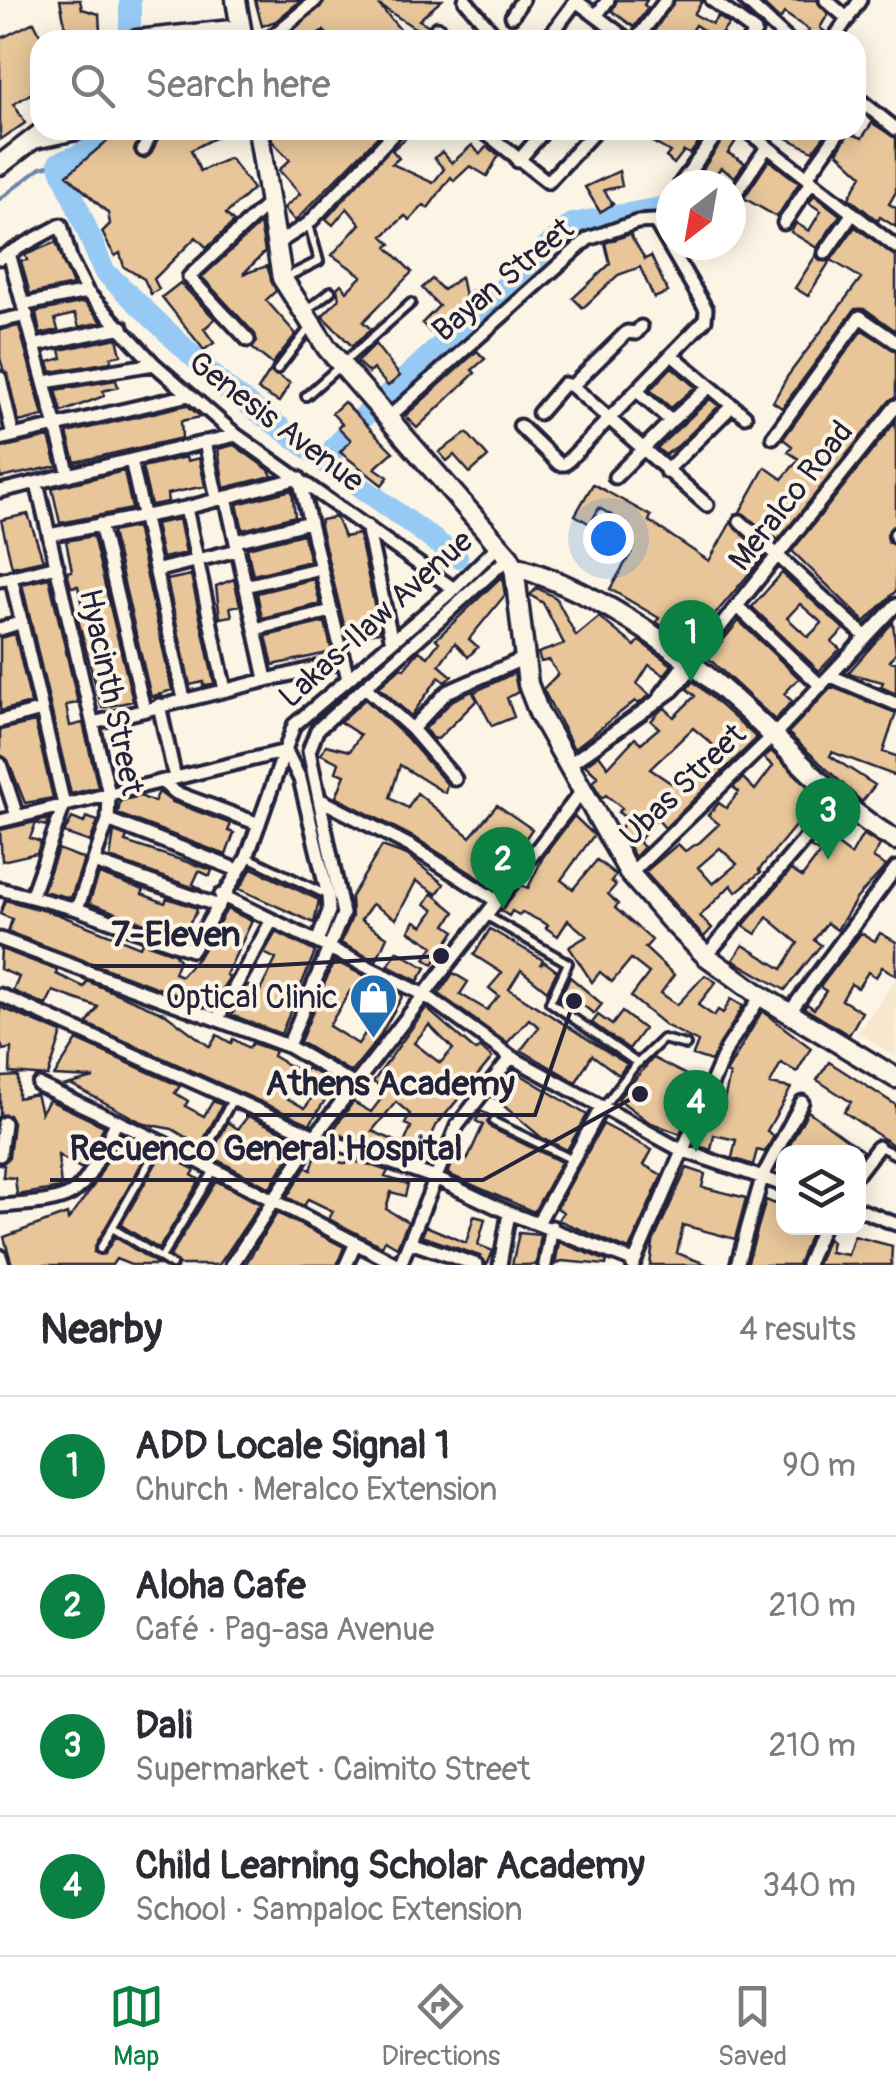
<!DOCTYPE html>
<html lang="en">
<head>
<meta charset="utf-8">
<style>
	:root { --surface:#fff; --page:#f7f7f7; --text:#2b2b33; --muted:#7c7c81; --line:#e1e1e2; --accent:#0b8043 }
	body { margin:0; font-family:Pangolin,sans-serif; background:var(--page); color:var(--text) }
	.controls { position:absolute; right:30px; bottom:30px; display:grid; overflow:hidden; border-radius:20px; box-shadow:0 5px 25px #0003 }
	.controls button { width:90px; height:90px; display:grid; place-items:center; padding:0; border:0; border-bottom:2px solid var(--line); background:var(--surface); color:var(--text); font:50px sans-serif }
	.compass { position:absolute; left:656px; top:170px; width:90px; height:90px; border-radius:50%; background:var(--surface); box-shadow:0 5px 25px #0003; rotate:211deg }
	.you { position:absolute; left:608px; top:538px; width:35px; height:35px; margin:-25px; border:8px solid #fff; border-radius:50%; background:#1a73e8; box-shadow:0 0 0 15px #1a73e833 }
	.badge { display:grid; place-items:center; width:65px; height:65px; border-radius:50%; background:var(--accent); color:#fff; font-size:32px; font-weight:700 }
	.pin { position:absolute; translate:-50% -82px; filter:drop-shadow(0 2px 5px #0008) }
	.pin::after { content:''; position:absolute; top:52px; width:35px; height:30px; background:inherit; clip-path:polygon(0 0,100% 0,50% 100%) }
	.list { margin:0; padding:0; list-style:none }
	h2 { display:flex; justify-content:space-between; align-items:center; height:130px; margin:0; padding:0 40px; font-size:42px }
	h2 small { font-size:32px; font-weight:400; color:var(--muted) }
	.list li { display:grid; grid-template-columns:65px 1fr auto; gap:30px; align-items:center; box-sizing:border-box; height:140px; padding:0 40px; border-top:2px solid var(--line) }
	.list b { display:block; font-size:38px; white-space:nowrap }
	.list p { margin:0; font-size:32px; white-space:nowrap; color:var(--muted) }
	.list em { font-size:32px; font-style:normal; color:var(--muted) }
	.icon { flex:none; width:55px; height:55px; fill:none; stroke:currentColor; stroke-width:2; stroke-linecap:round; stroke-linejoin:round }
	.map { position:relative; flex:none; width:896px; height:1265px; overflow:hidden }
	.search { position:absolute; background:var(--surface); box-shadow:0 5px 25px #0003; left:30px; right:30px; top:30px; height:110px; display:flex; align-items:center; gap:25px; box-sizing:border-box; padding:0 35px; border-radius:30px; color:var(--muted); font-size:38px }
	.sheet { height:690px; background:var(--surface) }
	nav { display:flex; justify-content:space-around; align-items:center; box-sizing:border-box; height:140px; border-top:2px solid var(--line); background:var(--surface); font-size:28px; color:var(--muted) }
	nav a { display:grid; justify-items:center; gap:5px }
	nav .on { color:var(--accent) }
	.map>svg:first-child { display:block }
</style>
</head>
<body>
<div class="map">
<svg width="896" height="1265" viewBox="0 0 896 1265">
	<rect width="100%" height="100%" fill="#fcf5e5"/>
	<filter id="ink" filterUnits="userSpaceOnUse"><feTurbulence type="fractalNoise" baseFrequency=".01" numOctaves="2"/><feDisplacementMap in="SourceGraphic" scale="20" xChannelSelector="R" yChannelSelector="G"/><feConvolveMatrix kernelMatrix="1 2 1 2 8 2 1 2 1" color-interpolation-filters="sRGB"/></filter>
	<g filter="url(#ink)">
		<path fill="#f6e7ce" d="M896,978v79l-38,-25z"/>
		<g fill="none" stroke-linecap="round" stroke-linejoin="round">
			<path stroke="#6887aa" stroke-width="4" d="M0,199l40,-31 19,-5"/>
			<path stroke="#96caf4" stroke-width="22" d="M130,0v40
				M106,130l-26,25 -21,8 45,108 122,117 231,169
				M382,400l190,-176 99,-18
				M327,464l7,-16 37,-39"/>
		</g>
		<path fill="#e8c69a" stroke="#22223b" stroke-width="2.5" fill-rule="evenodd" d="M60,0h20l2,9 17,5 1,17 -32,9z
			M255,0h46l-25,21 -14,5z
			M325,0h117l-23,20 9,5 4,14 -53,-34 30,35h-80l-5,-9 -10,9h-31z
			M617,0h30l-3,5 4,3 -14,19 -22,-16z
			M675,0h28l-9,14 18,10 6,-8 11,8 -12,15 -22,-14 -10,15 -19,-7 -5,7h-13z
			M759,0h58l11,14 -8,14 7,5 -3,4 -21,3 6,-10 -25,-17 -4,7z
			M34,22l9,18 -3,41 -8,5 3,5 -21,13 11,19 -25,17v-101z
			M872,123l24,15v54l-7,12 7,4v19l-16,-10 -2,4 -29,-23 13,-23 -25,-23 12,-19 13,5z
			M120,130h23l-9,20 9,9 8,-5 11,-24h68l-39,20 9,21 30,-13 23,31 -27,25 8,8 -27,26 -11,-11 -42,42 5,10 -8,5 -7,-15 -20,-12 -4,-14 -5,3 -6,-10 -7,-14 8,-8 -2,-11 -41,-38z
			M271,130h113l-89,91 -11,-13 16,-14 -21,-24 11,-10 -18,-19z
			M406,130h9l-23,20 7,8 -7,6 41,19 11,-14 -10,-11 8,-6 10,11 20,-18 8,9 6,-7 13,8 -12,21 -17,-10 -16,15 -3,-4 -23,31 -4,-3 -14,15 -5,-4 -22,20 8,8 -4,3 25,25 -49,50 8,7 -19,17 -30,-30 17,-17 -2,-11 4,-4 6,7 15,-15 -30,-21 28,-31 -13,-16 -14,17 -7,-6z
			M664,130h23l12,8 8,-6 -17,22 -6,-3 -10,13 -8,-7 4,-5 -21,-12 5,-8 7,4z
			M729,130h8l2,6 -11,17 17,10 -10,14 -14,-9 -9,10 -11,-6z
			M771,130h58l-16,21z
			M769,160l30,23 -22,34 -33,-19z
			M619,171l3,15 -18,4 9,14 -13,8 -15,-25z
			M814,195l26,20 -23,33 -26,-16 5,-9 13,8 12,-20 -12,-8z
			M260,224l5,28 -22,22 24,-8 9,25 -10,9 30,34 -24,30 -20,-16 5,-6 -2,-8 -53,-57z
			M855,227l41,29v75l-31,-22h-10l-73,99 -9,-6 14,-25 74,-99 -30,-18z
			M630,234l15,25 6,-3 17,36 -14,6 -14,-31 -22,8 -35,33 -10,-10 37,-34 -5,-21z
			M56,242l17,43 -43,9 -9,-33 6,-1 -2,-5z
			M816,255l4,6h10l-22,35 -13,-8z
			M461,277l4,19 11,-8 14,9 -20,16 2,9 -13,-17 -29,27 -8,-9 17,-17 -17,-18 10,-9 11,11z
			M180,283l35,36 -11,10 10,14 -10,7 -42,-53z
			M84,302l18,20 -23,5 -4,-13 -20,5 3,11 -18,4 -4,-22z
			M19,326l24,90 -24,6 -19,-64v-28z
			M862,330l34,21v46l-118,143 -38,-28 25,-45 17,12 17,-20 -11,-7 4,-6 -9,-7z
			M117,338l4,17 -10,2v5l-60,10 -3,-10 14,-4 -2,-8z
			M375,344l25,32 -12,10 -15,-17 -4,4 -12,-11z
			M477,351l8,8 -13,11 3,3 -58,55 -12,-12z
			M672,367l23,20 -24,21 -21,-18z
			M270,371l20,12 -11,19 -21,-12z
			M116,380l2,7 -15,4 1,5 -42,16 -6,-22z
			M710,399l9,7 -40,39 -14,10 -8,-7z
			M344,402l49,50 -18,16 13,9 -6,8 -42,-33 11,-12 -13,-13 4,-3 -10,-11z
			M187,405l14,12 -20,4 1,17 -107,24 -8,-29z
			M896,421v104l-9,9 1,8 8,4v45l-31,31 -73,-71z
			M467,433l21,24 -18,16 -16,-18 -7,6 -8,-9z
			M49,437l8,29 -57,12v-30z
			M234,445l35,25 3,6 -48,12 -6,-39z
			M186,457l1,4 12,-3 6,28 -38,8 1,8 -17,3 -9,-38z
			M124,471l8,38 -72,14 -8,-35z
			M593,484l58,32 -2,5 60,40 22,-39 33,34 -74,88 -34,-22 3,-4 -49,-29 24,-41 -18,-10 9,-15 -26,-15 -9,16 -15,-9z
			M292,490l3,26 -52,14 -6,-26z
			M28,514l15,46 -31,7 -11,-47z
			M336,517l8,20 15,-3 21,98 -33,5 -27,-111 1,-6z
			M179,519l7,34 -24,5 -7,-34z
			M136,527l36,163 -21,7 -39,-165z
			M303,534l7,27 -57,14 -6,-27z
			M93,536l40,165 -31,7 -25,-92 6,-4 -5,-26 -7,1 -4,-15 5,-1 -6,-30z
			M782,573l62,56 -12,13 8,7 -21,22 -67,-64zM800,604l22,19 -14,14 -21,-19z
			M191,575l23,108 -11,3v-4l-13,3 -23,-105z
			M502,576l3,19 -36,44 9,8 -10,10 -13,-14 -16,22 13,11 -7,6 -6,-5 -28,39 -32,-29 22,-20 3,2 15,-18 9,6 11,-15 -3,-3z
			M49,578l29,125 -12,2 4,21 13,-3 15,64 -27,7 -49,-210z
			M234,579l6,26 -10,2 2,9 -12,2 -4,-32z
			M314,579l6,25 -58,14 -5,-25z
			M537,588l19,10 20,38 23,-19 36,29 4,-5 33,24 -8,10 -15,-10 -12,19 13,11 -12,9 -3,-3 -61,48 -31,-60 15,-15 -9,-14 -8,2 -3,-9 26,-9 -21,-41 -13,-8z
			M739,621l60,57 -15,16 8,7 -17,19 -67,-62z
			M325,622l7,30 -59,13 -7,-29z
			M893,622l3,30 -6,9 6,1v32l-15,-7 2,-5 -35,-9z
			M15,634l16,69 -31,8v-73z
			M514,673l4,19 -11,6 7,19 -22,9 -18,-34z
			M693,681l64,57 -92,90 -8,-9 -19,23 6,5 -9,10 -15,-26 6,-13 -8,-6 4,-4 -16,-13 -4,3 -10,-16 6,-5 -13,-12 14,-10 9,12 27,-29 6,5 18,-15 -8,-7 9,-10 5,-3 9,9 21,-21 -8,-7zM693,728l25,21 -29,30 -8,-7 -10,11 -21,-14z
			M832,687l64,26 -13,39 13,4v20l-64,-24 -2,4 45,29 -13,17 -74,-69z
			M472,691l5,9 -39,39 -6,-1 -7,-9 28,-29z
			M365,699l40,37 42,48 -2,9 -45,-28 -10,33 18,10 9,-15 53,44 27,-32 35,24 -22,32 -6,-4 -13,19 9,6 -5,6 -78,-49 -81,-42 9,-22 -9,-3 3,-9 -18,-9 5,-9 24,6 10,-16 -20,-13z
			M35,722l18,76 -28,5 -17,-43 -8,-5v-25z
			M771,751l53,51 -12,14 -12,4 -41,50 2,2 -25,20 -5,-7 -31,31 12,12 -8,9 -59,-65 33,-28 7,7 15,-9 19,-18 -11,-9 11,-12 7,5 13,-16 -6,-5 10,-9 12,12 18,-24 -9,-8zM720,848l17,16 -24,20 -15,-17z
			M159,792l13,10 59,22 -3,7 6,2 -8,22 -108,-41 2,-13 20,-5 14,6z
			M838,815l10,8 -13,20 16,12 12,-21 17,11 -7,13 13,8 -29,32 -20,32 -10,-7 -13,17 7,5 -36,45 -52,-30 10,-15 39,24 16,-26 -31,-26 -11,17 -13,-8 48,-56 11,7 18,-24 -10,-6z
			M574,816l20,19 -33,45 12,9 24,-29 19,15 -5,6 5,4 -8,9 10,10 -3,4 37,32 -7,8 29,27 -13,18 16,12 28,-30 11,7 -18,23 16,11 4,-6 5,3 8,-14 12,7 -32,55 -18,-6 5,-13 -33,-17 -34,-28 18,-24 -18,-14 -19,23 -12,-10 -8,10 -23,-35 18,-11 -19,-16 -10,16 -12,-8 2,-3 -26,-13 -3,3 -7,-4 -3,5 -8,-5 20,-26 7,3 15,-31z
			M86,817l12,4 -8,21 -26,-9 8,-15 12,5z
			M49,819l-3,7 -10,-3 -6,15 11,4 -4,11 -35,8 -2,-31z
			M114,832l13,5 -2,5 87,28 -2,6 -11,-5 -6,13 10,7 -93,-33z
			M382,846l25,9 37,29 -7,10 -21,-13 -20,38 -24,-15 -11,16 26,17 -11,24 -35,-18 11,-26 -1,-20z
			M58,849l26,10 -13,39 -28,-7z
			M252,868l67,32 -5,23 -75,-34z
			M99,874l45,16 -2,4 23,9 2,-5 30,10 -1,5 -16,23 -91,-33z
			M432,893l23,19 -9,13 9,6 -22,33 -8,-5 8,-13 -24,-15 6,-10 8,5 11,-16 -9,-6z
			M5,900l52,14 83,33 2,-5 32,11 5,7 -5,13 7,3 19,-21 27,-46 25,12 -26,54 4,2 -21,30 -201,-75 4,-13 -12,-5z
			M490,929l53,31 -3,5 5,-3 12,9 -10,20 -26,-21 -12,19 118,75 -8,11 -27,-20 -16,27 -55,-32 18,-23 -10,-8 -22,24 -68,-49 14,-21 15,9 -8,12 27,16 12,-14 -10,-8 13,-15 -28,-18z
			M276,932l39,20 -34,82 -49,-19 15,-30 13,6 16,-32 -12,-6z
			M861,933l14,8 5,-8 16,9v33l-14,-8 -6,10 -8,-5 -10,16 -7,-4 -9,16 20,12 -13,23 -45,-27 3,-4 7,5 12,-18 -6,-4z
			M1,949l56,21 -1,4 28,13 3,-6 79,33 44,33 7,-12 14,8 2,-4 16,9 3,-5 23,8 -2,5 27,16 -15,25 20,11 10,-15 -17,-12 9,-13 18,10 -2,4 9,7 -22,35 -223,-100 11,-17 -45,-16 -7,14 -33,-14 6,-14 -19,-8z
			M397,951l29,17 -8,13 -30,-15z
			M334,961l69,34 -25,44 -27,33 -51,-30zM350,991l18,10 -7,11 13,8 -16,24 -29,-18z
			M570,977l32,27 -8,10 -16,-13 -6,8 -13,-10z
			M0,1007l62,26 -14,43 -38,-3 1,-25 -8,2 -3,-9z
			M426,1008l50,43 4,-4 12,11 -56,68 -11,25 10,5 -5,10 -30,-13 11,-26 -6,-3 5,-10 -14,-12 -24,29 28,12 -4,11 -64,-22 21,-30 18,10 17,-22 -15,-8zM429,1025l24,24 -13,14 -26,-20z
			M762,1011l49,37 -14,24 -16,-9 -11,21 21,4 -24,43 7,5 -9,16 -8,-2 -4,15 -21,-7 4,-18 -22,-5 -3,15 -16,-5 21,-47 8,2 6,-25 -4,-2z
			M622,1012l22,17 -15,20 -37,-26 6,-8 14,10z
			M77,1040l103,46 -5,7 13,8 -3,5 19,10 9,-15 9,4 -24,45 1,-5 -27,-16 -27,-5 -75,-40 -7,2 31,-8 -40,-2z
			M653,1058l47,24 -20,52 -31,-12 -31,-23z
			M829,1062l67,43v42l-52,-35 7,-10 -34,-22z
			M513,1070l74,45 -20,35 -25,-12 -50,-42z
			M18,1076v22l18,-4 5,19 8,-13 55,26 -22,43 -24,-14 3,33 -44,7 -2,-17 -12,-1 1,-12 -4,-1 9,-7 4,-34 -4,-8h-9v-28l2,-10z
			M481,1111l10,5 -4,6 4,6 70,34 -27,50 -86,-38 8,-20 11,6 16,-35 -7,-4z
			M808,1111l55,40 -5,6v-5h-72z
			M248,1116l51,23 -29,49 -60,-32 18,-34 10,7z
			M603,1124l49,26 -8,15 18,10 -33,75 -71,-30 5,-8 -6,-4z
			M121,1134l26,19 -53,99 10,2 11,-17 44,28h-28l-15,-6 -4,6h-100l-8,-28 63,-23 1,6 26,-35z
			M162,1153l33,17 -3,5 8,5 -41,69 -38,-24z
			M316,1155l27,8 18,-1 27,9 -3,6 23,7 -3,12 -14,-4 -5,17 22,13 -11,25 -12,-7 -3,6 -53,-27 4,-8 -25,-12 -4,7 -17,-9 19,-30 5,3z
			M687,1168l18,6 -3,13 44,11 -11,41 -52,-14 -6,28 31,12h-58l3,-23z
			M216,1181l44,23 -41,61h-40l-9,-9z
			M781,1194l3,34 27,3 -13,34h-51l19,-65 9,4z
			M277,1213l67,34 -7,18h-92z
			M474,1216l11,3 -7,26 15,6 -6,14 -7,-9 -58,-20 4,-10 40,17z
			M519,1233l22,2 -5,30h-24z
			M854,1236l38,10 -1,19h-74l10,-26 5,3 -2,10 18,3z
			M559,1242l48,19 -1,4 -44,-4 -7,4z"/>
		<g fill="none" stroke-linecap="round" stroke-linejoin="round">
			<defs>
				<path id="lane" d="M321,40l2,-2
					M285,278l34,-17 -10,-36
					M307,310l24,-19
					M277,370l33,-43
					M306,396l105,-93
					M248,857l79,38
					M487,916l81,47 -18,39 87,61 -34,44
					M638,1063l25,-24 23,6
					M494,1122l77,37
					M880,1147l16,8
					M200,1161l32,-61
					M114,1229l58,36
					M100,1249l61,-107
					M161,1258l53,-88"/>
				<path id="street" d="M465,0l34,40
					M575,0l53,40
					M712,0l43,32 -6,8
					M745,0l43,40
					M826,0l22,19
					M512,16l10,-16
					M596,16l12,-16
					M437,28l12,12
					M268,40l48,-40
					M547,40l29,-39
					M636,40l30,-40
					M833,40l27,-40
					M856,97l40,32
					M482,130l66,52 48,-52
					M746,130l150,117
					M143,150l10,-20
					M518,161l27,-31
					M807,177l33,-47
					M681,183l39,-53
					M731,200l36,-53
					M784,223l28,-42
					M276,244l32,-20 89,-94
					M9,253l60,222
					M825,253l28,-40
					M0,258l61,-33 10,36 16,31 67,72 82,71 218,154
					M26,304l61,-12
					M0,321l27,-6
					M248,340l-59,-63 81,-75
					M37,345l85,-18
					M672,355l73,61
					M0,378l13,58
					M45,382l109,-18
					M572,386l55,-54 9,1 5,-6
					M539,413l25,-29 8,2 135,119
					M388,418l200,-179 49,-17 34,-2
					M671,421l38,-34
					M520,426l39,38h6l140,-144 1,-11 -51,-88
					M773,437l87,-120 36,25
					M0,439l189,-44
					M205,442l12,56
					M131,460l53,239
					M666,471l66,-65
					M615,477l56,-56 -34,-30
					M37,483l72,311 -1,26 -31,89
					M0,491l236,-56
					M226,497l40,182
					M186,508l39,182
					M740,521l126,116
					M100,524l44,185
					M367,526l25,116
					M896,534v3
					M49,535l137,-27 113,-30 49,201
					M236,541l74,-19
					M155,571l82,-21
					M11,577l53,228 -33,92
					M0,580l57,-14
					M245,586l76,-18
					M738,607l83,79
					M0,629l22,-7
					M255,629l77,-18
					M690,665l206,-259
					M831,676l65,28
					M365,687l47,42 43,50
					M661,695l25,-33
					M159,705l16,73
					M0,721l42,-11
					M93,723l251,-62
					M412,729l35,-37 78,-34
					M286,751l14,28 28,117 1,15 -12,31
					M0,764l17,52
					M567,766l106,-76 20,-23
					M162,782l14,11 83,31
					M319,799l93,48 85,54
					M108,820l130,50
					M0,821l286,-70
					M94,862l122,43
					M630,874l143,-138 123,-131
					M0,889l77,20 115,41 55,-93 47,-132 160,-136 44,-43
					M221,895l204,100 86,62 170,93 103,35
					M0,939l288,107 67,39
					M706,956l132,-156
					M0,995l315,141 118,41 76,36 124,48
					M789,1013l107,-145
					M218,1018l54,-98
					M288,1046l55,-132 -34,-163 8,-21 192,-173
					M39,1085l122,57 237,123
					M0,1155l4,-32
					M858,1173l20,-26
					M0,1206c87,-6 78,-9 117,-85
					M858,1209l38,15
					M538,1223l63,-115
					M410,1242l67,23
					M0,1256l3,9
					M232,1265l83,-129 267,-345
					M346,1265l9,-20
					M400,1265l57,-139 54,-69
					M500,1265l9,-52
					M545,1265l7,-38
					M633,1265l94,-217 34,-52
					M737,1265l25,-87 40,-76
					M807,1265l15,-37"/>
				<path id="secondary" d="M236,0l7,40
					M137,40l104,-11
					M258,130l24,148 45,70 182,209 5,9 14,118 11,29 91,161 41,47 35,35 55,40 135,82
					M34,139l42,-9
					M0,165l45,-35
					M514,566c95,29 178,92 249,160 43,41 80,85 133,114"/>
			</defs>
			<use href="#lane" stroke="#22223b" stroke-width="14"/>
			<use href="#street" stroke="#22223b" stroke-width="19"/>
			<use href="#secondary" stroke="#22223b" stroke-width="25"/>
			<use href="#lane" stroke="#fcf5e5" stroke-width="6"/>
			<use href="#street" stroke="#fcf5e5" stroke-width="11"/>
			<use href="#secondary" stroke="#fcf5e5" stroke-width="18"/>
		</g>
	</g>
	<defs>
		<symbol id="shop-pin" viewBox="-11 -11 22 30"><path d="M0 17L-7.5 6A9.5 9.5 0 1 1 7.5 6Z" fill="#1f6fb2" stroke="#fcf5e5"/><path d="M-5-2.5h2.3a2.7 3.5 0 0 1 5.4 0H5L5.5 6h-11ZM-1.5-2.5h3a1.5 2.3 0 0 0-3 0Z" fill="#fff"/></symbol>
	</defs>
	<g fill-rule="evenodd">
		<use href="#shop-pin" x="346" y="970" width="55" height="75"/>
	</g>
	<g text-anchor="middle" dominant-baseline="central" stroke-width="8" stroke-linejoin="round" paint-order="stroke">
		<g font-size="32" fill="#22223b" stroke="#fcf5e5">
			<text transform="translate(503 280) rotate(-40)">Bayan Street</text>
			<text transform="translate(276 422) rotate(37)">Genesis Avenue</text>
			<text transform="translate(791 496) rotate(-52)">Meralco Road</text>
			<text transform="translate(376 619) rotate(-42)">Lakas-Ilaw Avenue</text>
			<text transform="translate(111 692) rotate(78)">Hyacinth Street</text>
			<text transform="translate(683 785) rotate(-44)">Ubas Street</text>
		</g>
		<g font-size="32" fill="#22223b" stroke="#fcf5e5" text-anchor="end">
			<text x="338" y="998">Optical Clinic</text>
		</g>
	</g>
	<path fill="none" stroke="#22223b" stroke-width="4" d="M441 956L260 966H91M574 1001L535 1115H246M640 1094L483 1180H50"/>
	<g fill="#22223b" stroke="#fcf5e5" stroke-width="4">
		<circle cx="441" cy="956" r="10"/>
		<circle cx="574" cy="1001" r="10"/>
		<circle cx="640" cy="1094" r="10"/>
	</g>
	<g font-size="35" text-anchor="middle" font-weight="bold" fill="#22223b" stroke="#fcf5e5" stroke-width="8" stroke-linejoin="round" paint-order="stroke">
		<text x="176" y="946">7-Eleven</text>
		<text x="390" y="1095">Athens Academy</text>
		<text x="266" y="1160">Recuenco General Hospital</text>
	</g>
</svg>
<div class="controls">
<button><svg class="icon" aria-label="layers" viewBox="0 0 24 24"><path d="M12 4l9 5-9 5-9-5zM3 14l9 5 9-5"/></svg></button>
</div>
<svg class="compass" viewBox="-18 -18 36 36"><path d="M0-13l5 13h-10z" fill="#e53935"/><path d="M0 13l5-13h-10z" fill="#7c7c81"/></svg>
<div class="you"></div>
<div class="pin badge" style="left:691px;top:682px">1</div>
<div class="pin badge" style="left:503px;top:909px">2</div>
<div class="pin badge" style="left:828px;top:860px">3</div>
<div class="pin badge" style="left:696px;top:1152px">4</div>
<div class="search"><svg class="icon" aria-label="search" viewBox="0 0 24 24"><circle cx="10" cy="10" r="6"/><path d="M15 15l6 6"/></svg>Search here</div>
</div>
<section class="sheet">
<h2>Nearby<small>4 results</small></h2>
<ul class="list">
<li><span class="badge">1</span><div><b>ADD Locale Signal 1</b><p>Church · Meralco Extension</p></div><em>90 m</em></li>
<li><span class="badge">2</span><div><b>Aloha Cafe</b><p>Café · Pag-asa Avenue</p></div><em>210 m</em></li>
<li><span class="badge">3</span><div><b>Dali</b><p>Supermarket · Caimito Street</p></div><em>210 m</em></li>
<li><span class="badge">4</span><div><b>Child Learning Scholar Academy</b><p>School · Sampaloc Extension</p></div><em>340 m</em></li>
</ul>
</section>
<nav>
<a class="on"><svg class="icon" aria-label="map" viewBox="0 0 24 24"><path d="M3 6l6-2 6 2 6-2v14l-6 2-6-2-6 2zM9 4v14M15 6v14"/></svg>Map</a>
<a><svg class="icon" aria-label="directions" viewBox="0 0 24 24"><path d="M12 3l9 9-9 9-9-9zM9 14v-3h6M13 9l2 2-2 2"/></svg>Directions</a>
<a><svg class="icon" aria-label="saved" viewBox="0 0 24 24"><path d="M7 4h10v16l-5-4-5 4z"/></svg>Saved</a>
</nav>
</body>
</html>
